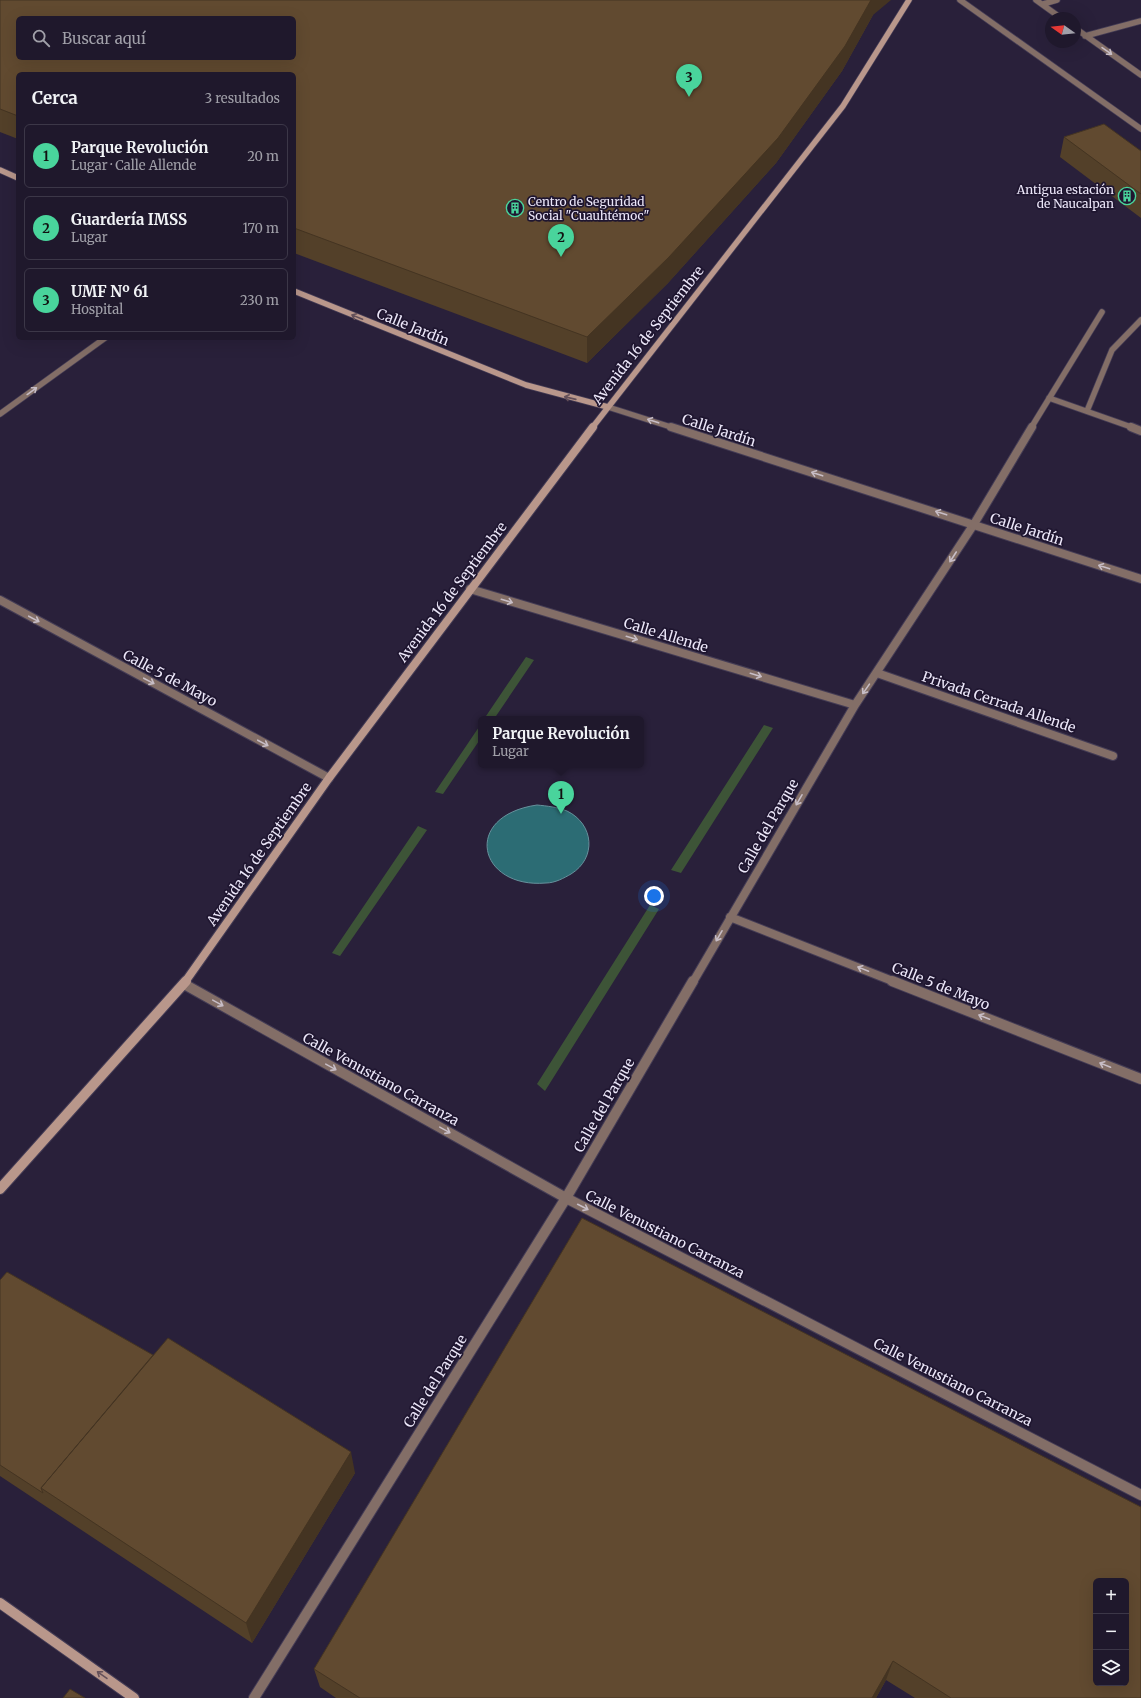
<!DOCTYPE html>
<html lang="es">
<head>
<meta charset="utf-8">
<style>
	:root { --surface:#1f182c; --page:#2c2538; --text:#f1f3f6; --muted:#a1a0a9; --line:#3c3748; --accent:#49d49c }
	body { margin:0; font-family:Merriweather,serif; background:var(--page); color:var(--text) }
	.controls { position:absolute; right:12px; bottom:12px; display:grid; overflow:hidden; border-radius:6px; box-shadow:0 4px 16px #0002 }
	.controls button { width:36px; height:36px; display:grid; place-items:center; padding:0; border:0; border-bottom:1px solid var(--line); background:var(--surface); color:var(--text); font:20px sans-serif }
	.compass { position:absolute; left:1045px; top:12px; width:36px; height:36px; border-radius:50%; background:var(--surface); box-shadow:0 4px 16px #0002; rotate:285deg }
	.you { position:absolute; left:654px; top:896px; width:14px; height:14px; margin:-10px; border:3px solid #fff; border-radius:50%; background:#1a73e8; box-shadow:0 0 0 6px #1a73e833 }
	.badge { display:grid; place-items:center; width:26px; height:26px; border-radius:50%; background:var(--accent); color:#111; font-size:13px; font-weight:700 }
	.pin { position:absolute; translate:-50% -33px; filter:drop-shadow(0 1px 2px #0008) }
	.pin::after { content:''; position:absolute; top:21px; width:14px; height:12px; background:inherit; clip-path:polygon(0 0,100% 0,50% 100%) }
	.popup { position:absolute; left:478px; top:716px; width:166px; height:52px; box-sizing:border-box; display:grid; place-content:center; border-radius:6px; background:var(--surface); filter:drop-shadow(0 1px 3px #0005); font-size:13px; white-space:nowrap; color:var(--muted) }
	.popup b { font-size:15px; color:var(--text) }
	.popup::after { content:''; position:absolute; left:50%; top:100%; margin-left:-8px; border:8px solid transparent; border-top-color:var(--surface) }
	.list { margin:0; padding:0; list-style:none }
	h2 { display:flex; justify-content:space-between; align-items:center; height:52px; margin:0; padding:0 16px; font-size:17px }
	h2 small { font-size:13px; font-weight:400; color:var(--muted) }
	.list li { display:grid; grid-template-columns:26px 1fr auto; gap:12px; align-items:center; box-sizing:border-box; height:64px; margin:0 8px 8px; padding:0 8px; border:1px solid var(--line); border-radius:6px }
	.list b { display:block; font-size:15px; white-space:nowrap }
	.list p { margin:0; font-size:13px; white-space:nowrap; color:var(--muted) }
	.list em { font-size:13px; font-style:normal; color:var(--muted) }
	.icon { flex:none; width:22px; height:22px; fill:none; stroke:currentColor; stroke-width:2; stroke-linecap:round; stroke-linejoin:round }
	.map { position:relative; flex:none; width:1141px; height:1698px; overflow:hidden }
	.search { position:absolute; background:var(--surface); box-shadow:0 4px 16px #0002; left:16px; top:16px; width:280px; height:44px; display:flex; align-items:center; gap:10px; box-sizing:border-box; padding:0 14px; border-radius:6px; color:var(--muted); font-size:15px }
	.panel { position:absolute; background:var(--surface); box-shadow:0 4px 16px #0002; left:16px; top:72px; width:280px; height:268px; border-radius:6px }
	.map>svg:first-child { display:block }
</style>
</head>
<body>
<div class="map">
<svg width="1141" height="1698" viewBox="0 0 1141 1698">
	<rect width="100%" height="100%" fill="#29203a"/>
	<path fill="#3d5437" d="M526,657l8,3 -40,59h-10z
		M481,724v14l-38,56 -8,-2z
		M764,725l9,3 -92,145 -10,-3z
		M418,826l9,4 -87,126 -8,-3z
		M650,905l9,4 -114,182 -8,-7z"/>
	<path fill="#2c6c74" stroke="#66919c" d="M537,805c10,1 20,2 30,6 27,13 30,47 4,63 -7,4 -16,9 -25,9 -68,6 -85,-67 -9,-78z"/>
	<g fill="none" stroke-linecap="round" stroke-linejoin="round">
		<defs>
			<path id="minor-far2" d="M960,0l181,129
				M1036,0l25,18
				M1043,4l14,-4
				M1075,28l66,47
				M1085,36l56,-15
				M1049,398l85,30
				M1087,411l25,-61 29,-30
				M1031,428l71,-116"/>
			<path id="minor-far1" d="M1131,427l10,4
				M470,589l385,116
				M0,600l329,178
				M877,673l236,83
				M730,917l165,65
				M693,982l162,-277 119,-181 58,-97"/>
			<path id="minor" d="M892,981l249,98
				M184,984l382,214 575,297
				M254,1698l312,-500 127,-217"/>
			<path id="tertiary-far1" d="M608,407l66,21
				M0,414l105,-76"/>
			<path id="tertiary" d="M671,427l470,152"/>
			<path id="secondary-far2" d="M0,170l18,8
				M294,291l232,94 82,22
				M592,428l251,-322 66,-106"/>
			<path id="secondary-far1" d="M185,982l144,-204 264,-351"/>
			<path id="secondary" d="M0,1189l186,-208
				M0,1603l134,95"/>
		</defs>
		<use href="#minor-far2" stroke="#443c55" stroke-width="7"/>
		<use href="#minor-far1" stroke="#443c55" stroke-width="10"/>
		<use href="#minor" stroke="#443c55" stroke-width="12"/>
		<use href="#tertiary-far1" stroke="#443c55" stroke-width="7"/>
		<use href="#tertiary" stroke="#443c55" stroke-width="10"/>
		<use href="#secondary-far2" stroke="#443c55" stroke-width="7"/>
		<use href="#secondary-far1" stroke="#443c55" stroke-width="10"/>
		<use href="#secondary" stroke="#443c55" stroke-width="12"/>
		<use href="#minor-far2" stroke="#836e67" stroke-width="5.5"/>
		<use href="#minor-far1" stroke="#836e67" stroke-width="8"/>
		<use href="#minor" stroke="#836e67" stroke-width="10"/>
		<use href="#tertiary-far1" stroke="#836e67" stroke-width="5.5"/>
		<use href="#tertiary" stroke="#836e67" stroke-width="8"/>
		<use href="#secondary-far2" stroke="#b9978b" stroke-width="5.5"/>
		<use href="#secondary-far1" stroke="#b9978b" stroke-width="8"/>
		<use href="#secondary" stroke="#b9978b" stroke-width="10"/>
	</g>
	<path fill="#534029" d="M0,0l873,15 -31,56 -66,92 -108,120 -81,80 -293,-110v-179h-276v65l-18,-7z
		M1064,137l77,14v67l-81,-61z
		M582,1218l559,480h-226l-29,-18 -10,18h-540l-16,-11 -6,-18z
		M0,1280l153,76 202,117 -103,170 -252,-167z"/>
	<path fill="#443422" d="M871,0h20l-18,15 -31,56 -66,92 -108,120 -81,80v-26z
		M351,1452l4,21 -103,170 -6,-20z
		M893,1661l-7,19 -10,18h-4z"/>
	<path fill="#614a30" stroke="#443422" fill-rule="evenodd" d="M0,0h871l-26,46 -67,92 -109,119 -82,80 -293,-109v-154h-276v42l-18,-7zM18,18h276v40h-276z
		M1104,124l37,27v43l-77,-57z
		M582,1218l559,289v191h-190l-58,-37 -21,37h-512l-46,-29zM1096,1581h30v102h-30z
		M7,1272l146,83 -112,133 2,5 -43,-28v-185z
		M168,1338l183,114 -105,171 -205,-135z
		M70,1689l15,9h-22z"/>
	<defs><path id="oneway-shaft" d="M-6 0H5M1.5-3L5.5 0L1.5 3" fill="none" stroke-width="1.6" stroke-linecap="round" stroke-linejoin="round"/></defs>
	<g stroke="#c7bdc6">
		<use href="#oneway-shaft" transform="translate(1107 51) rotate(35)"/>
		<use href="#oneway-shaft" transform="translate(32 391) rotate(-36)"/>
		<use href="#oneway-shaft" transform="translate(653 421) rotate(-162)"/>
		<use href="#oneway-shaft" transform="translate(817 474) rotate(-162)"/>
		<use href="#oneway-shaft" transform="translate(941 513) rotate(-162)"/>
		<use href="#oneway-shaft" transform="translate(953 557) rotate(123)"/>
		<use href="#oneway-shaft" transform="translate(1104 567) rotate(-162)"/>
		<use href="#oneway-shaft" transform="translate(507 601) rotate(17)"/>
		<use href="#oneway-shaft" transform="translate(34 619) rotate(28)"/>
		<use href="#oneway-shaft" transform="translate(632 638) rotate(17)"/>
		<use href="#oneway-shaft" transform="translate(756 675) rotate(17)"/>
		<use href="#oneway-shaft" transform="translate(149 681) rotate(28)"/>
		<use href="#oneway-shaft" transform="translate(866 689) rotate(125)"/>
		<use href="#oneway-shaft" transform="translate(263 743) rotate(28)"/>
		<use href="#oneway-shaft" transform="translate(799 800) rotate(120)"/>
		<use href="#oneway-shaft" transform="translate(719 936) rotate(120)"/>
		<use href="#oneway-shaft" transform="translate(863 969) rotate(-158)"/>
		<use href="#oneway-shaft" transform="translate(218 1003) rotate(29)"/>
		<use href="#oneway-shaft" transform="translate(984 1017) rotate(-158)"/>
		<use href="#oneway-shaft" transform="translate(1105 1065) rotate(-158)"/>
		<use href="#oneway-shaft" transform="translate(331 1067) rotate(29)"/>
		<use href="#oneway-shaft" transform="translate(445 1130) rotate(29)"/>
		<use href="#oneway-shaft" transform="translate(583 1207) rotate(27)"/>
	</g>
	<g stroke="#645059">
		<use href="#oneway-shaft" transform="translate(357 317) rotate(-158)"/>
		<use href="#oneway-shaft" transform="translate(570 398) rotate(-167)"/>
		<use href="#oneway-shaft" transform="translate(102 1675) rotate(-145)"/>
	</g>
	<defs>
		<symbol id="building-ring" viewBox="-11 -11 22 22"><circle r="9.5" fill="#1f1630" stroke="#49d49c" stroke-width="1.5"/><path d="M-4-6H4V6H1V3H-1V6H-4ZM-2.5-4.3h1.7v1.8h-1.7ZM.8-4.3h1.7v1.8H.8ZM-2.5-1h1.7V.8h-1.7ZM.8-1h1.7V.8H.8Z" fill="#49d49c"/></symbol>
	</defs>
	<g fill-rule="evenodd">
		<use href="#building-ring" x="1117" y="186" width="20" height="20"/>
		<use href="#building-ring" x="505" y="198" width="20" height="20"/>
	</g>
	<g text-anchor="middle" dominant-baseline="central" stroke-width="3.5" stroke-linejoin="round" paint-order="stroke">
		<g font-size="12" fill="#ece7f9" stroke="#1f1630" text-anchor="end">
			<text x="1114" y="189">Antigua estación<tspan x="1114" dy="14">de Naucalpan</tspan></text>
			<text x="528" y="201" text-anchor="start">Centro de Seguridad<tspan x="528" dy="14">Social "Cuauhtémoc"</tspan></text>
		</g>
		<g font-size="14" fill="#ece7f9" stroke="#1f1630">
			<text transform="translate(413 327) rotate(22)">Calle Jardín</text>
			<text transform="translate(648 335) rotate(-52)">Avenida 16 de Septiembre</text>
			<text transform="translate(719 430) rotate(18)">Calle Jardín</text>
			<text transform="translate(1027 529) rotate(18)">Calle Jardín</text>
			<text transform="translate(452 592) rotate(-53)">Avenida 16 de Septiembre</text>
			<text transform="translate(666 635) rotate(17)">Calle Allende</text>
			<text transform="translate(170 678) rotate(28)">Calle 5 de Mayo</text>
			<text transform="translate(999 702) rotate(19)">Privada Cerrada Allende</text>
			<text transform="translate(768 826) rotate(-60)">Calle del Parque</text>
			<text transform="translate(259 854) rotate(-55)">Avenida 16 de Septiembre</text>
			<text transform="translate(941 986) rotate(22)">Calle 5 de Mayo</text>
			<text transform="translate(381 1079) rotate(29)">Calle Venustiano Carranza</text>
			<text transform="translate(604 1105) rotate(-60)">Calle del Parque</text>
			<text transform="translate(665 1234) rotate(27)">Calle Venustiano Carranza</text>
			<text transform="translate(435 1381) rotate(-58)">Calle del Parque</text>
			<text transform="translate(953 1382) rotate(27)">Calle Venustiano Carranza</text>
		</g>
	</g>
</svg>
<div class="controls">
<button>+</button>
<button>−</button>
<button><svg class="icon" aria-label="layers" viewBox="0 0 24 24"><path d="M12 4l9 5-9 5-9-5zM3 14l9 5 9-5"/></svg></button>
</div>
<svg class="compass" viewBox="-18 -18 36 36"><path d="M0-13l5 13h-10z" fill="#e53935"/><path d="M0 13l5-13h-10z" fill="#a1a0a9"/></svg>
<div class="you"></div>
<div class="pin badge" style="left:561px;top:814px">1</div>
<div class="popup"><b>Parque Revolución</b>Lugar</div>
<div class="pin badge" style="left:561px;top:257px">2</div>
<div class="pin badge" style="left:689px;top:97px">3</div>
<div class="search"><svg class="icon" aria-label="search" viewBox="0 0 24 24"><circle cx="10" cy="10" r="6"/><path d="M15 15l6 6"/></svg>Buscar aquí</div>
<section class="panel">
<h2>Cerca<small>3 resultados</small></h2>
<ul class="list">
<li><span class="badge">1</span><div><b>Parque Revolución</b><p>Lugar · Calle Allende</p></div><em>20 m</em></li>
<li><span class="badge">2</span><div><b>Guardería IMSS</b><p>Lugar</p></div><em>170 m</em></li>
<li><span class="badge">3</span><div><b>UMF Nº 61</b><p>Hospital</p></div><em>230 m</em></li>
</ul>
</section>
</div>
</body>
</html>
